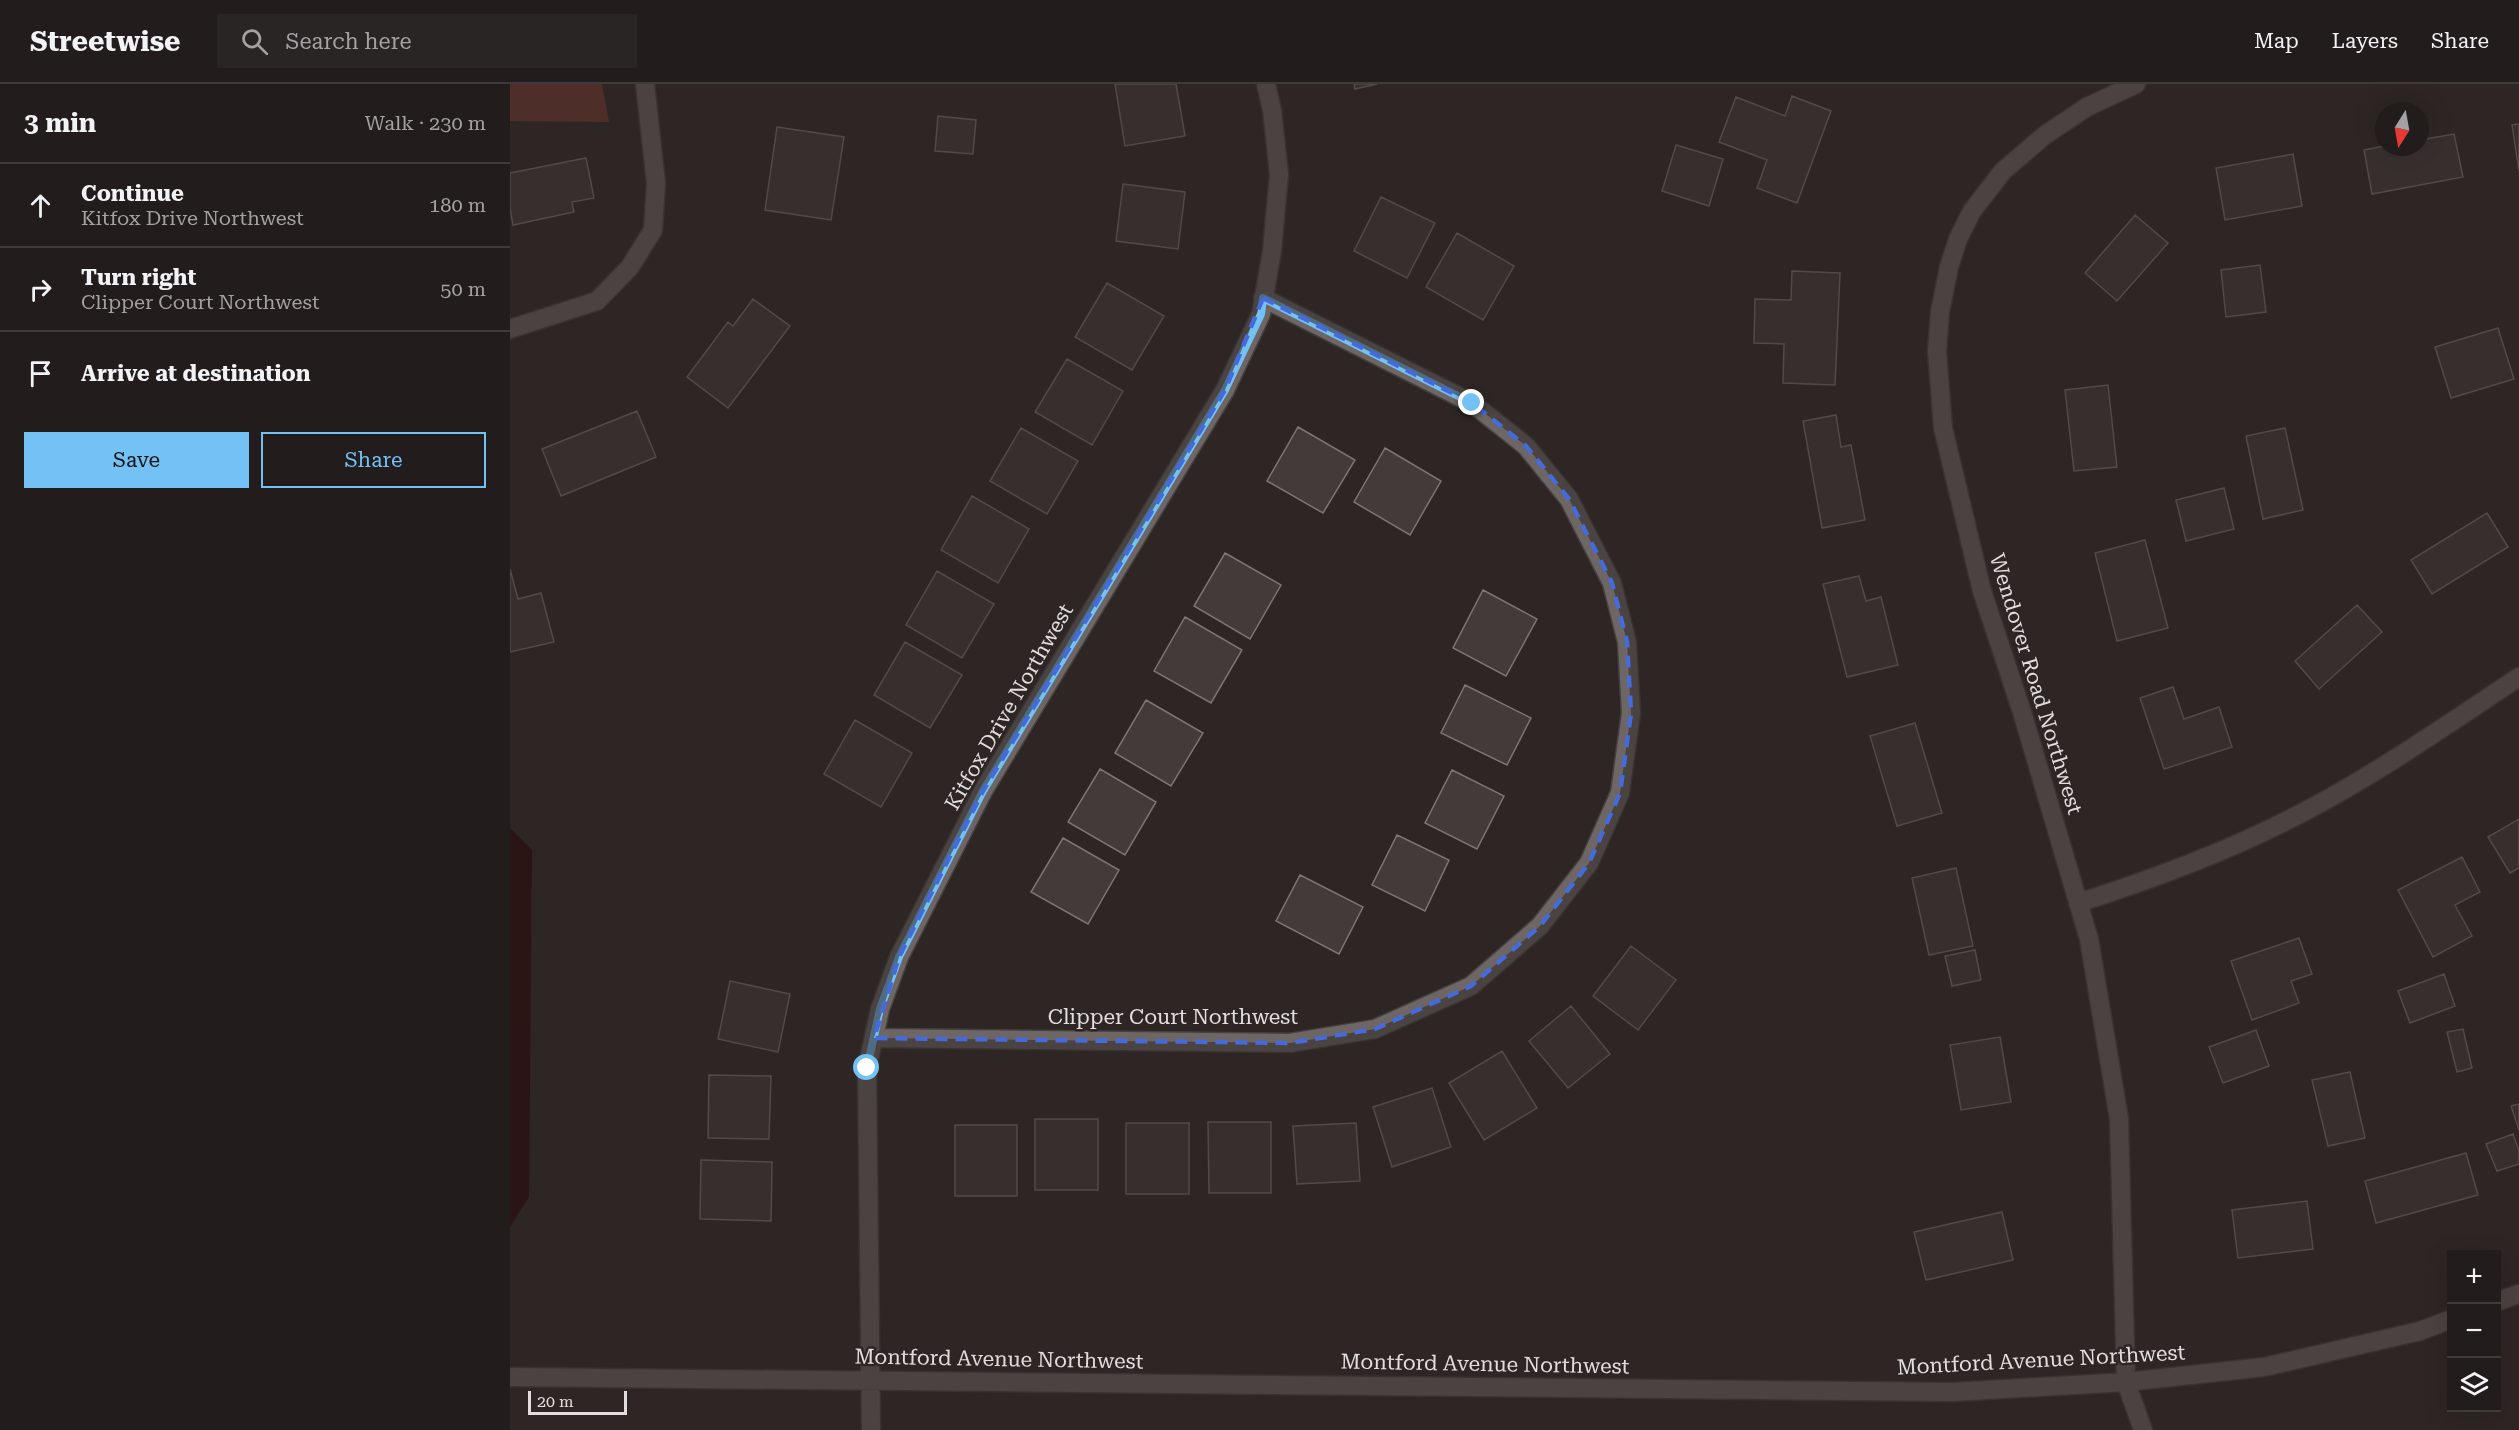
<!DOCTYPE html>
<html lang="en">
<head>
<meta charset="utf-8">
<style>
	:root { --surface:#221c1c; --page:#2a2525; --text:#f1f3f6; --muted:#a2a1a3; --line:#3f3a3b; --accent:#73c1f5 }
	body { margin:0; font-family:"Roboto Serif",serif; background:var(--page); color:var(--text) }
	.controls { position:absolute; right:18px; bottom:18px; display:grid; overflow:hidden; border-radius:0px; box-shadow:0 6px 24px #0002 }
	.controls button { width:54px; height:54px; display:grid; place-items:center; padding:0; border:0; border-bottom:2px solid var(--line); background:var(--surface); color:var(--text); font:30px sans-serif }
	.compass { position:absolute; left:1865px; top:18px; width:54px; height:54px; border-radius:50%; background:var(--surface); box-shadow:0 6px 24px #0002; rotate:191deg }
	.scale { position:absolute; left:18px; bottom:15px; width:99px; box-sizing:border-box; padding-left:6px; border:3px solid #e2dedd; border-top:0; font-size:16px; line-height:21px; white-space:nowrap; color:#e2dedd; -webkit-text-stroke:4px #2d2625; paint-order:stroke }
	.stop { position:absolute; width:18px; height:18px; margin:-14px; border:4px solid #73c1f5; border-radius:50%; background:#fff }
	.stop.end { background:#73c1f5; border-color:#fff; box-shadow:0 2px 6px #0008 }
	.list { margin:0; padding:0; list-style:none }
	h2 { display:flex; justify-content:space-between; align-items:center; height:78px; margin:0; padding:0 24px; font-size:26px }
	h2 small { font-size:20px; font-weight:400; color:var(--muted) }
	.list li { display:grid; grid-template-columns:39px 1fr auto; gap:18px; align-items:center; box-sizing:border-box; height:84px; padding:0 24px; border-top:2px solid var(--line) }
	.list b { display:block; font-size:22px; white-space:nowrap }
	.list p { margin:0; font-size:20px; white-space:nowrap; color:var(--muted) }
	.list em { font-size:20px; font-style:normal; color:var(--muted) }
	.actions { display:flex; gap:12px; padding:18px 24px }
	.actions a { flex:1; padding:14px 0; border:2px solid var(--accent); border-radius:0px; text-align:center; font-size:21px; color:var(--accent) }
	.actions .main { background:var(--accent); color:#111 }
	.icon { flex:none; width:33px; height:33px; fill:none; stroke:currentColor; stroke-width:2; stroke-linecap:round; stroke-linejoin:round }
	.map { position:relative; flex:none; width:2009px; height:1346px; overflow:hidden }
	header { display:flex; align-items:center; gap:36px; box-sizing:border-box; height:84px; padding:0 30px; background:var(--surface); border-bottom:2px solid var(--line) }
	header strong { font-size:28px }
	nav { display:flex; gap:33px; margin-inline-start:auto; font-size:21px }
	.search { width:420px; height:54px; background:var(--page); display:flex; align-items:center; gap:15px; box-sizing:border-box; padding:0 21px; border-radius:0px; color:var(--muted); font-size:22px }
	main { display:flex }
	aside { flex:1; background:var(--surface) }
	.map>svg:first-child { display:block }
</style>
</head>
<body>
<header>
<strong>Streetwise</strong>
<div class="search"><svg class="icon" aria-label="search" viewBox="0 0 24 24"><circle cx="10" cy="10" r="6"/><path d="M15 15l6 6"/></svg>Search here</div>
<nav><a>Map</a><a>Layers</a><a>Share</a></nav>
</header>
<main>
<aside>
<h2>3 min<small>Walk · 230 m</small></h2>
<ul class="list">
<li><svg class="icon" aria-label="ahead" viewBox="0 0 24 24"><path d="M12 20V5M6 11l6-6 6 6"/></svg><div><b>Continue</b><p>Kitfox Drive Northwest</p></div><em>180 m</em></li>
<li><svg class="icon" aria-label="right" viewBox="0 0 24 24"><path d="M7 20v-9h11M14 6l5 5-5 5"/></svg><div><b>Turn right</b><p>Clipper Court Northwest</p></div><em>50 m</em></li>
<li><svg class="icon" aria-label="arrive" viewBox="0 0 24 24"><path d="M6 21V4h12l-3 4 3 4H6"/></svg><div><b>Arrive at destination</b></div></li>
</ul>
<div class="actions"><a class="main">Save</a><a>Share</a></div>
</aside>
<div class="map">
<svg width="2009" height="1346" viewBox="0 0 2009 1346">
	<rect width="100%" height="100%" fill="#2d2625"/>
	<path fill="#74382f" d="M0,0h92l7,38 -99,-1z"/>
	<path fill="#270000" d="M0,744l22,22 -3,347 -19,30z"/>
	<path fill="#423b3a" stroke="#7d7573" stroke-width="1.5" d="M605,0h61l9,52 -60,10z
		M844,0h23l-22,5z
		M1282,12l39,15 -34,92 -40,-15 10,-28 -48,-18 17,-45 49,19z
		M428,32l38,4 -3,34 -38,-3z
		M2009,40v47l-7,-46z
		M267,43l67,10 -13,83 -66,-10z
		M1944,50l9,43 -91,17 -8,-44 20,-4 36,1v-7z
		M1166,61l47,14 -14,47 -47,-15z
		M1783,70l9,52 -77,14 -9,-52z
		M76,74l8,40 -22,4 2,10 -61,13 -3,-16v-36z
		M613,100l62,8 -7,57 -62,-8z
		M871,113l54,26 -28,55 -53,-27z
		M1625,131l33,28 -51,58 -32,-28z
		M947,149l57,33 -31,54 -57,-33z
		M1750,181l6,47 -40,5 -5,-47z
		M1282,187l48,2 -5,112 -52,-2 1,-39 -30,-1 1,-44 36,1z
		M597,199l57,33 -32,54 -57,-33z
		M243,215l37,27 -62,82 -41,-31 41,-55 5,4z
		M1988,244l16,51 -63,19 -16,-51z
		M557,275l56,32 -31,54 -57,-33z
		M1598,301l9,82 -43,4 -9,-81z
		M127,327l19,46 -95,39 -19,-47z
		M1326,331l5,32 10,-2 14,75 -43,8 -19,-107z
		M788,343l57,33 -32,53 -56,-32z
		M511,344l57,33 -31,53 -57,-33z
		M1775,344l18,82 -40,9 -17,-83z
		M875,364l56,33 -31,54 -56,-33z
		M1714,404l10,41 -48,12 -10,-41z
		M462,412l57,33 -31,54 -57,-33z
		M1977,429l21,34 -76,47 -21,-34z
		M1635,456l23,88 -51,13 -22,-88z
		M715,469l56,32 -31,54 -56,-33z
		M0,485l8,30 23,-6 13,49 -44,10z
		M427,487l57,33 -32,54 -56,-33z
		M1349,492l7,25 15,-4 17,68 -51,12 -24,-93z
		M973,506l54,29 -31,57 -53,-28z
		M1847,521l25,27 -63,57 -24,-28z
		M675,533l57,33 -31,53 -57,-32z
		M395,558l57,33 -32,53 -56,-33z
		M955,601l66,33 -24,47 -66,-32z
		M1663,603l11,32 35,-12 13,40 -68,22 -24,-71z
		M636,616l57,33 -32,53 -56,-33z
		M345,636l57,33 -31,54 -57,-33z
		M1405,639l27,90 -45,13 -27,-90z
		M590,685l56,33 -31,53 -57,-33z
		M942,686l52,26 -27,53 -52,-26z
		M2009,735v49l-9,5 -22,-36z
		M887,751l52,25 -24,51 -53,-26z
		M553,754l56,32 -31,54 -57,-32z
		M1952,773l18,35 -25,13 17,31 -39,21 -35,-67z
		M1446,784l17,78 -44,9 -17,-77z
		M790,791l63,32 -24,47 -63,-33z
		M1789,854l13,36 -21,7 8,22 -47,17 -21,-59z
		M1121,862l45,34 -38,50 -45,-34z
		M1465,866l6,30 -29,6 -7,-30z
		M1934,890l11,32 -45,17 -12,-32z
		M220,897l60,13 -12,58 -60,-13z
		M1061,922l39,48 -42,34 -39,-47z
		M1953,945l9,39 -15,4 -10,-40z
		M1746,946l13,36 -46,17 -14,-36z
		M1490,953l11,65 -50,8 -11,-65z
		M992,967l35,57 -53,32 -35,-57z
		M1840,988l15,66 -37,8 -16,-66z
		M199,991l62,1 -2,63 -61,-1z
		M922,1004l19,59 -59,20 -19,-60z
		M2009,1020v26l-8,-24z
		M525,1035h63v71h-63z
		M698,1038h63v71h-62z
		M616,1039h63v71h-63z
		M846,1039l4,58 -63,3 -4,-58z
		M445,1041h62v71h-62z
		M2003,1050l6,17v13l-22,7 -11,-27z
		M1956,1069l12,42 -102,28 -11,-42z
		M191,1076l71,2 -1,59 -71,-2z
		M1797,1117l6,48 -75,9 -6,-48z
		M1492,1128l11,48 -87,20 -12,-48z"/>
	<g fill="none" stroke-linecap="round" stroke-linejoin="round">
		<defs>
			<path id="street" d="M1626,0l-49,23 -42,28 -42,36 -31,40 -14,28 -9,28 -9,45 -3,39 6,77 39,163 40,121 67,227 30,180 7,263 17,48
				M0,245l87,-28 33,-34 23,-37 3,-47 -11,-99
				M1568,819c69,-22 138,-47 204,-80 82,-40 160,-95 237,-146
				M364,954l416,5 85,-14 96,-43 69,-60 49,-63 31,-70 11,-80 -4,-71 -15,-59 -43,-84 -43,-53 -54,-43 -209,-105
				M1986,1218l23,-8
				M0,1293l1443,15 173,-10 138,-15 156,-36 32,-12
				M361,1346l-4,-362 13,-59 19,-52 84,-166 242,-401 36,-76 11,-63 7,-77 -7,-64 -6,-26"/>
		</defs>
		<use href="#street" stroke="#464140" stroke-width="21"/>
		<use href="#street" stroke="#6e6664" stroke-width="18"/>
	</g>
	<g fill="none" stroke-linecap="round" stroke-linejoin="round">
		<path stroke="#73c1f5" stroke-width="8" d="M357,984l13,-59 19,-52 84,-166 242,-401 36,-76 2,-16 209,105"/>
	</g>
	<path d="M0 0H2009V1346H0ZM753,214l209,105 54,43 43,53 43,84 15,59 4,71 -11,80 -31,70 -49,63 -69,60 -96,43 -85,14 -416,-5 25,-81 84,-166 242,-401z" fill="#2d2625" fill-opacity=".55" fill-rule="evenodd"/>
	<path fill="none" stroke="#446bd9" stroke-width="4.5" stroke-dasharray="12 8" stroke-linejoin="round" d="M753,214l209,105 54,43 43,53 43,84 15,59 4,71 -11,80 -31,70 -49,63 -69,60 -96,43 -85,14 -416,-5 25,-81 84,-166 242,-401z"/>
	<g text-anchor="middle" dominant-baseline="central" stroke-width="5" stroke-linejoin="round" paint-order="stroke">
		<g font-size="21" fill="#e2dedd" stroke="#2d2625">
			<text transform="translate(1526 600) rotate(73)">Wendover Road Northwest</text>
			<text transform="translate(499 623) rotate(-60)">Kitfox Drive Northwest</text>
			<text x="663" y="933">Clipper Court Northwest</text>
			<text transform="translate(489 1275) rotate(1)">Montford Avenue Northwest</text>
			<text transform="translate(1531 1276) rotate(-3)">Montford Avenue Northwest</text>
			<text transform="translate(975 1280) rotate(1)">Montford Avenue Northwest</text>
		</g>
	</g>
</svg>
<div class="controls">
<button>+</button>
<button>−</button>
<button><svg class="icon" aria-label="layers" viewBox="0 0 24 24"><path d="M12 4l9 5-9 5-9-5zM3 14l9 5 9-5"/></svg></button>
</div>
<svg class="compass" viewBox="-18 -18 36 36"><path d="M0-13l5 13h-10z" fill="#e53935"/><path d="M0 13l5-13h-10z" fill="#a2a1a3"/></svg>
<div class="scale">20 m</div>
<div class="stop" style="left:357px;top:984px"></div>
<div class="stop end" style="left:962px;top:319px"></div>
</div>
</main>
</body>
</html>
